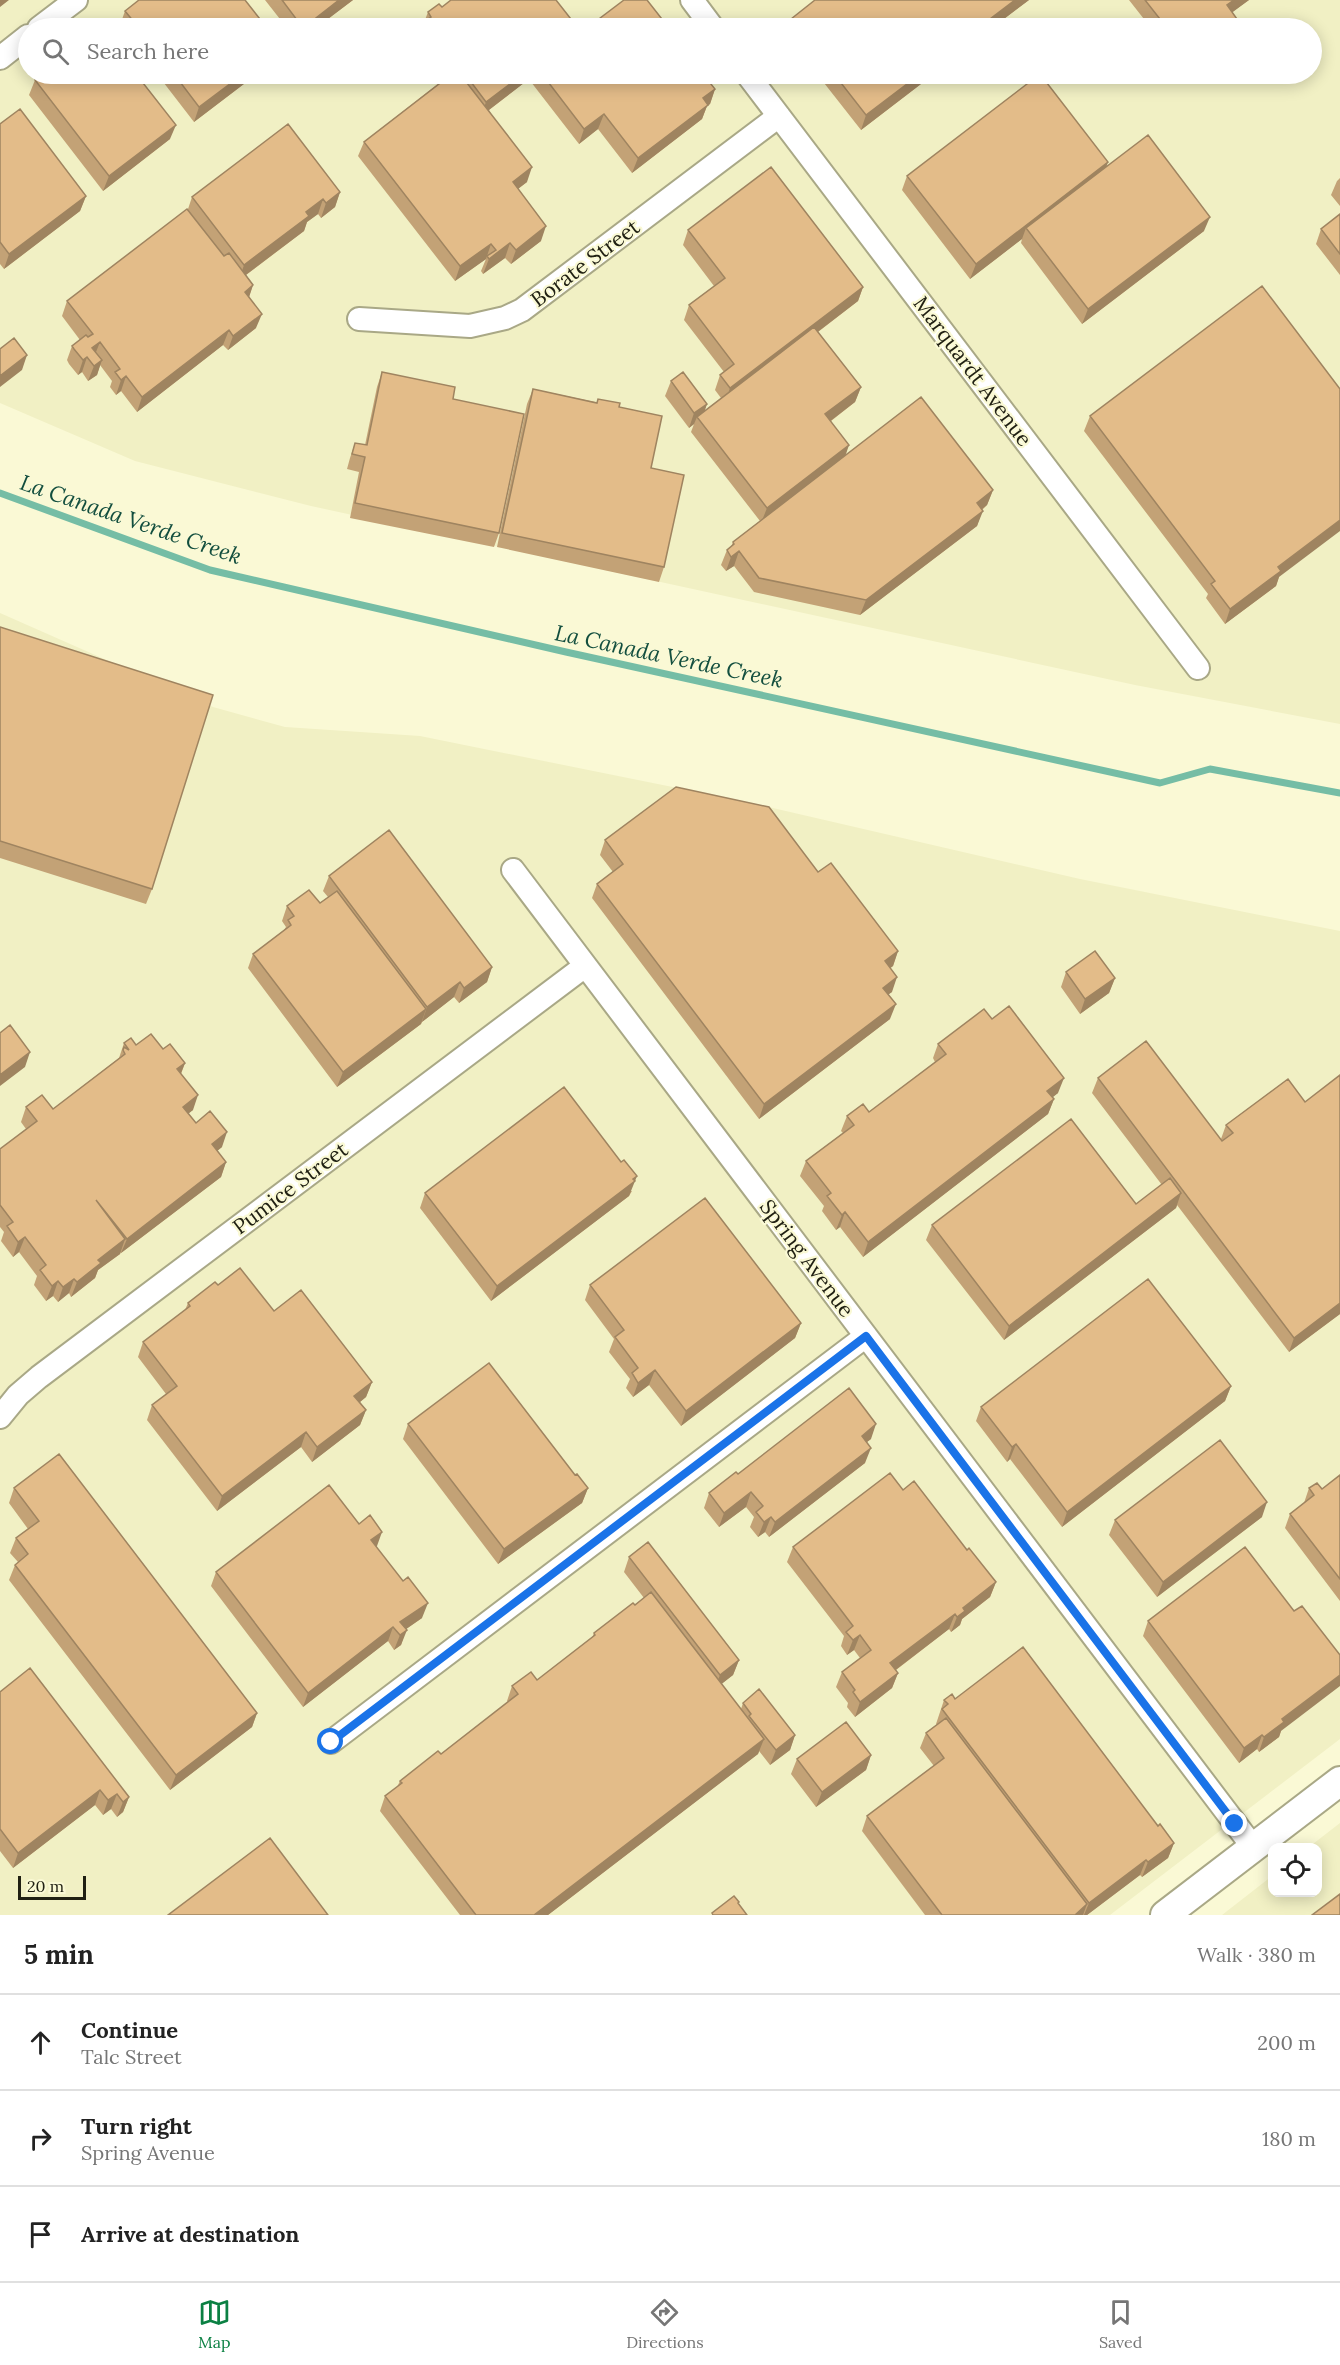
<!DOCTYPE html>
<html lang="en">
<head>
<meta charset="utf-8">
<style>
	:root { --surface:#fff; --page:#f6f6f6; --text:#222; --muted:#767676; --line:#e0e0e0; --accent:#0b8043 }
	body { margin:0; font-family:Lora,serif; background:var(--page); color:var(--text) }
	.controls { position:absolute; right:18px; bottom:18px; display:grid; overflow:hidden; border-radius:12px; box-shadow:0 3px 15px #0003 }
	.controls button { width:54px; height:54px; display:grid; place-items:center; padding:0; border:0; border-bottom:2px solid var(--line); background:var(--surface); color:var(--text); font:30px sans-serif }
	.scale { position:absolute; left:18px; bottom:15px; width:68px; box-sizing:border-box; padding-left:6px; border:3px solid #202013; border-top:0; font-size:16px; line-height:21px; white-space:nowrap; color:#202013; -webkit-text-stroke:4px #faf9d5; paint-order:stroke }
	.stop { position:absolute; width:18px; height:18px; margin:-14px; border:4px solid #1a73e8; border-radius:50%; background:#fff }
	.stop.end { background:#1a73e8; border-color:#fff; box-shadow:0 2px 6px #0008 }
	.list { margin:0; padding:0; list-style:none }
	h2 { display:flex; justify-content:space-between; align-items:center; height:78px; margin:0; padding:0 24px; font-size:26px }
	h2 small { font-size:20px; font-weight:400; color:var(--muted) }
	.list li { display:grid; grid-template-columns:39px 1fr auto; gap:18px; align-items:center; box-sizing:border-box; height:96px; padding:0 24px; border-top:2px solid var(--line) }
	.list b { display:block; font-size:22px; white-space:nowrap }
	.list p { margin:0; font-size:20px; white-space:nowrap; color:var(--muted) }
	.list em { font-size:20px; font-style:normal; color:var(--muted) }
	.icon { flex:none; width:33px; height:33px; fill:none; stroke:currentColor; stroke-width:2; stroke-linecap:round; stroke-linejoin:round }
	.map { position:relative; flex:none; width:1340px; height:1915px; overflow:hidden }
	.search { position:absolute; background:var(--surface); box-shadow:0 3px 15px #0003; left:18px; right:18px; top:18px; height:66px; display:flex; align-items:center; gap:15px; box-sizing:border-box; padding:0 21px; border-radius:33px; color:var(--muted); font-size:22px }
	.sheet { height:366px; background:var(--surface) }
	nav { display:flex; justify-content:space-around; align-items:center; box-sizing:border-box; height:84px; border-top:2px solid var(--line); background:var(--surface); font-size:16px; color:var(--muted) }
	nav a { display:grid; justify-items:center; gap:3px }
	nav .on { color:var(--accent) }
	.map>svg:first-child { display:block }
</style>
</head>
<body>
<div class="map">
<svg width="1340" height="1915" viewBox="0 0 1340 1915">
	<rect width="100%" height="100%" fill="#faf9d5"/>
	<path fill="#f1f0c4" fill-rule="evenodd" d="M0,0h1340v724l-205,-39 -824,-179 -176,-45 -135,-58zM28,28h1284v46h-1284z
		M0,613l213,94 72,20 135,9 322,65 338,78 260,52v808l-230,176h-1110z
		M1340,1823v92h-118l50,-39v16h46v-44l-9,-1z"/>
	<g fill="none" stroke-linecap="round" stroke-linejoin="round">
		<path stroke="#75bda5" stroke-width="7" d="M0,493l210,77 356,82 594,131 50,-14 130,24"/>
		<defs>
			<path id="minor" d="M692,0l21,28
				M39,28l37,-28
				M0,58l28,-22
				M747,74l451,594
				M359,319l111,7 35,-8 17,-8 257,-194
				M513,870l740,977
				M0,1417l18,-22 21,-18 546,-411
				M331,1742l535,-406"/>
			<path id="tertiary" d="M1165,1915l175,-134"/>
		</defs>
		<use href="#minor" stroke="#a9a886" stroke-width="26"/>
		<use href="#tertiary" stroke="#a9a886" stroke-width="32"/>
		<use href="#minor" stroke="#fff" stroke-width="22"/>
		<use href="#tertiary" stroke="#fff" stroke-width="28"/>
	</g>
	<path fill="#c3a276" d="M265,0h88l-37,28h-29z
		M815,0h214l-37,28h-204l3,-9z
		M1129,0h120l-17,12 5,7 -3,9h-83z
		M442,7l136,21h-156l6,-16z
		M125,11l142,17h-145l-2,-3z
		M157,74h100l-63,48z
		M448,74h255l12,15 -5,15 -3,2 -5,13 -70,54 -34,-44 -19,15 -48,-62 2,-6 -44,34 38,72 -9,7 23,52 -30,23 -6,-6 -22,16 -2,-3 5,-12 -31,22 -97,-125 6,-14 85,-67z
		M817,74h117l-73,56z
		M35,80l135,59 -67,52 -74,-96z
		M0,124l86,72 -6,15 -76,58 -4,-5z
		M1107,167l97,64 -122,93 -61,-81 1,-4 -52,40 -68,-89 5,-14z
		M1340,178v28l-9,-11 6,-14z
		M340,192l-5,15 -14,11 -3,-4 -11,8 -3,9 -58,44 7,10 -4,12 7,31 -28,22 -5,-5 -86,67 -16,-21 -5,4 -6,-8 2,-6 -12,-16 -3,10 -9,6 -6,-9 -4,3 -9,-11 -2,-4 5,-14 8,-6 -18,-24 5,-15 121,-92 4,-12z
		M1340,214v61l-24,-31 5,-15z
		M688,230l175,57 -5,14 -40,31 43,55 -6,15 -24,19 14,35 148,34 -6,15 -5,5 -5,16 -117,89 -106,-23 -20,-26 -8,5 -5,-6 6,-15 4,-3 2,-5 27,-21 -69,-89 3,-8 -5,4 -24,-32 6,-15 36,23 -3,7 17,-13 -6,-8 5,-15 4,-3 -40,-52 5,-15 25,-19 -31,-41z
		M382,372l71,27 46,134 -5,14 -144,-29 9,-46 -12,-3 3,-11 5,-15 10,2 12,-58z
		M533,389l86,18 32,61 13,99 -5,15 -162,-35 30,-143z
		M1090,416l189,161 -3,9 -51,38 -19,-26 2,-4 -124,-163z
		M0,627l152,262 -6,15 -146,-46z
		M605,840l213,32 80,79 -5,15 -3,2 2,24 -4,2 2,25 -131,100 -167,-221 5,-14 16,-12 -13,-17z
		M329,876l163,91 -5,15 -28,21 -5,-6 -32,25 -1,2 -84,63 -89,-119 5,-14 31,-24 2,-3 -4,-6 5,-15 33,-3 8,-6 -5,-6z
		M1066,972l49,6 -6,15 -29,21 -19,-27z
		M992,1019l66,74 -6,4 2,2 -6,15 -185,143 -23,-30 -4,3 -14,-19 2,-5 -24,-30 6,-15 37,-28 -2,-2 6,-15 22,-4 66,-50 -2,-4 5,-14z
		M124,1043l39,6 22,14 -4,11 12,36 -5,3 8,10 26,24 -5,4 9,11 -5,15 -100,76v-1l-1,2 -22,16 -3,8 -24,19 -2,-4 -11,9 -5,-6 -7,5 -12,-16 3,-9 -18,-24 -6,5 -12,-16 3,-9 -4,-5v-78l26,-20 -5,-7 5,-15 27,2 66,-51z
		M1098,1078l123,61 5,-14 62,-46 52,235 -51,38 -112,-147 -1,3 -172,132 -78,-100 6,-15 204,-21 26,-19 -70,-92z
		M632,1191l-3,5 -138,105 -71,-93 5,-15z
		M218,1285l56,26 98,71 -6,15 -6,5 6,8 -6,15 -48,37 -11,-15 -84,64 -70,-91 5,-15 14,-11 -28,-37 5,-15 42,-32 3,-7z
		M590,1285l211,38 -6,15 -114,88 -32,-41 -16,12 -7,-9 4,-9 -21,-27 5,-13 -29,-39z
		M1231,1386l-6,15 -163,126 -52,-68 -3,3 -31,-41 5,-14z
		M408,1424l167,51 13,13 -6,15 -84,61 -95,-125z
		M871,1439l-4,3 -2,21 -96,74 -4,-5 -7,5 -8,-10 4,-10 -8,-10 -27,20 -15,-19 5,-15 29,-19z
		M1340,1475v126l-55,-73 5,-14 14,-11 5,-15 13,1z
		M14,1488l243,225 -5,14 -82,63 -161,-210 6,-15 3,-3 -8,-9 6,-15 12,-9 -19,-26z
		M903,1490l64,60 29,32 -6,15 -28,22 -2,6 -9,7 -2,-3 -53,41 2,3 -6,15 -37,29 -8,-10 1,-4 -12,-16 6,-15 18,-14 -6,-8 -7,5 -6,-9 3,-10 -57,-74 6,-15z
		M1262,1517l-105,80 -48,-62 6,-15z
		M359,1524l18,22 -1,1 46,71 -16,11 -5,16 -7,5 -6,-9 -85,66 -92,-121 5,-14z
		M629,1557l110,103 -6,15 -12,9 20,25 2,-6 52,32 -5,15 -20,15 -11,-14 -1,3 -210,161h-88l-80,-104 5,-15 12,-9 3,-6 41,-27 67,-52 -1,-1 5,-15 25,-6 55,-42 2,-5 50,-35 -20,-26z
		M1148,1621l133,110 -2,6 -20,15 -2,-3 -18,14 -96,-127z
		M0,1692l129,105 -6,15 -6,5 -6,-8 -8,6 -8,-10 -82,63 -13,-17z
		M955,1699l203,127 16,17 -6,15 -26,19 -2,-2 -53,40h-162l-63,-84 5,-15 67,-50 -14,-18 6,-15 11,-9h-1l8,-24z
		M871,1755l-5,15 -50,37 -25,-33 6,-15z"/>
	<path fill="#9f8460" d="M0,0h9l-9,7z
		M339,0h14l-37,28h-13z
		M1015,0h14l-37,28h-14z
		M1234,0h15l-27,20 5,-15z
		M1237,19l-3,9h-10z
		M243,74h14l-63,48 5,-15z
		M523,74h11l-1,2 -52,40 5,-14z
		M920,74h14l-73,56 5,-15z
		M715,89l-5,15 -3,2 -5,13 -70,54 6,-15 65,-60z
		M604,114l-6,15 -19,15 5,-15z
		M176,125l-6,14 -67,52 6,-15z
		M1108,162l-5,15 -77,51 -4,11 -52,40 6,-15z
		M532,167l-5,15 -20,15 6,-15z
		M340,192l-5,15 -14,11 5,-15z
		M86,196l-6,15 -76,58 5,-15z
		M323,199l-5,15 -11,8 -3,9 -65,49 5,-15 62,-53z
		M1210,217l-6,14 -122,93 6,-15z
		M546,226l-5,15 -30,23 5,-14z
		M510,243l-5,15 -22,16 6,-15z
		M491,244l-5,15 -31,22 5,-15z
		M253,285l-5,15 -3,-8z
		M863,287l-5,14 -133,102 5,-15z
		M262,314l-6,14 -28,22 5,-14z
		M229,330l-6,15 -86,67 5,-15z
		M100,342l-6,15 -2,-9z
		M27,355l-5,15 -22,17v-11z
		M87,357l-5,15 -4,3 5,-15z
		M102,360l-5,15 -9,6 6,-15z
		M126,376l-5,15 -5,4 5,-15z
		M861,387l-6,15 -35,27 5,-15z
		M707,404l-5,15 -5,-2 -3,7 -5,4 5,-15z
		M849,445l-5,15 -83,63 6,-15z
		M993,490l-6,15 -16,13 6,-15z
		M983,511l-6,15 -117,89 6,-15z
		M1340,520v11l-61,46 -3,9 -51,38 5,-15 48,-42z
		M739,551l-5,15 -8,5 5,-14z
		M898,951l-5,15 -13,10 5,-15z
		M492,967l-5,15 -28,21 5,-15z
		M897,977l-5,15 -14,10 5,-14z
		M1115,978l-6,15 -29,21 5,-15z
		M460,982l-6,15 -32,25 5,-15z
		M896,1004l-6,15 -131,100 5,-15z
		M426,1009l-5,15 -84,63 6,-15z
		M30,1052l-5,15 -25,19v-11z
		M185,1063l-6,15 -2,-9z
		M1064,1078l-6,15 -16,13 5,-15z
		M198,1095l-5,15 -15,12 5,-15z
		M1054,1099l-6,15 -185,143 5,-15z
		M227,1132l-5,15 -15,12 5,-15z
		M226,1162l-5,15 -100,76 6,-14z
		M637,1176l-8,20 -138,105 6,-15z
		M1181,1193l-5,15 -172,132 5,-14z
		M845,1212l-5,15 -4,3 6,-15z
		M25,1237l-6,15 -6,5 5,-15z
		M125,1239l-5,15 -22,16 -3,8 -24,19 6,-15 21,-22z
		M74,1279l-5,14 -11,9 5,-15z
		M58,1281l-5,15 -7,5 6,-15z
		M1340,1303v11l-51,38 5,-14z
		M801,1323l-6,15 -114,88 5,-15z
		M655,1370l-6,15 -16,12 5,-14z
		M372,1382l-6,15 -17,14 5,-15z
		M1231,1386l-6,15 -163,126 5,-15z
		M366,1410l-6,15 -48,37 5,-15z
		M876,1424l-5,15 -15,11 6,-14z
		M306,1432l-5,15 -84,64 5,-15z
		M1016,1444l-6,15 -3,3 5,-15z
		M871,1448l-6,15 -96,74 6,-15z
		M588,1488l-6,15 -84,61 6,-15z
		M751,1492l-5,15 -27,20 5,-14z
		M1267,1502l-5,15 -105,80 6,-15z
		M771,1517l-6,15 -7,5 6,-15z
		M382,1532l-5,14 -11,9 5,-15z
		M996,1582l-6,15 -28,22 -2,6 -9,7 6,-15 6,-9z
		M428,1603l-6,15 -23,16 1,-12z
		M955,1614l-6,15 -64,49 5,-15z
		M393,1627l-5,14 -85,66 5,-14z
		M407,1630l-6,15 -7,5 6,-15z
		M860,1635l-6,15 -7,5 6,-15z
		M739,1660l-6,15 -19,15 6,-15z
		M898,1673l-6,15 -37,29 5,-15z
		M1340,1675v11l-59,45 -2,6 -20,15 5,-15 18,-18z
		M257,1713l-5,14 -82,63 6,-15z
		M795,1735l-5,15 -20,15 6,-15z
		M1262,1735l-5,14 -18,14 5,-15z
		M764,1739l-6,15 -210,161h-14z
		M871,1755l-5,15 -50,37 6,-15z
		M100,1790l-5,15 -82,63 5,-15z
		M117,1794l-6,15 -8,6 5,-15z
		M129,1797l-6,15 -6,5 6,-15z
		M1174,1843l-6,15 -26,19 6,-15z
		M1146,1860l-6,15 -53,40h-3l5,-12z
		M1087,1904l-4,11h-8z"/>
	<path fill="#e3bc89" stroke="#9f8460" stroke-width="1.5" d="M139,0h106l22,28h-128l-14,-17z
		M282,0h57l-36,28z
		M451,0h105l22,28h-148l-5,-7 6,-4 -3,-5 11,-8 3,3z
		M624,0h23l22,28h-82z
		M815,0h200l-37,28h-179l-8,-9z
		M1145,0h89l-7,5 10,14 -13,9h-24l-1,-1 -2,1h-30z
		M43,74h93l40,51 -67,51 -74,-96z
		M174,74h69l-44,33z
		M452,74h8l72,93 -19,15 33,44 -30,24 -6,-7 -21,16 -2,-3 9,-6 -5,-6 -31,22 -96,-124z
		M465,74h58l-37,28z
		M542,74h161l12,15 -12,9 5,7 -70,53 -34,-44 -20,15z
		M834,74h86l-54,41z
		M1040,74l68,88 -132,102 -69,-88z
		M20,109l66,87 -77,58 -9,-12v-118z
		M288,124l52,68 -14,11 -3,-4 -17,13 3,4 -65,49 -52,-68z
		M1148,135l62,82 -122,92 -62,-81z
		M771,167l92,120 -133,101 -10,-13 14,-11 -45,-59 36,-27 -37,-48z
		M187,209l37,47 5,-3 24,32 -8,7 17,22 -29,22 -4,-6 -87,67 -16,-21 -5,4 -6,-8 5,-3 -20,-27 -8,6 10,12 -8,6 -7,-9 -4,3 -9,-11 -2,-3 14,-11 2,2 5,-3 -26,-33z
		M1340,214v40l-19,-25z
		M1262,286l78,103v131l-62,47 3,4 -51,38 -19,-25 4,-3 -125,-165z
		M814,327l47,60 -36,27 24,31 -82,63 -70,-91z
		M14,338l13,17 -27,21v-27z
		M382,372l73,15 -2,12 71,15 -25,119 -144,-30 10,-46 -13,-3 3,-11 12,2z
		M683,372l24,32 -13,9 -23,-32z
		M533,389l64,14 1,-4 22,4 -1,4 43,9 -11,52 33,7 -20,92 -162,-34z
		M921,397l72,93 -16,13 6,8 -117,89 -107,-22 -20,-27 -8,6 -4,-7 7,-6 -1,-2z
		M0,627l213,68 -61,194 -152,-48z
		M676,787l93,20 49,65 13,-9 67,88 -13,10 12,16 -14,11 13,16 -132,100 -167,-220 26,-20 -18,-24z
		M389,830l103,137 -28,21 -4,-6 -33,25 -98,-131z
		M309,890l11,13 17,-12 89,118 -83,63 -90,-118 38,-29 -3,-5 6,-4 -7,-10z
		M1095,951l20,27 -30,21 -19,-27z
		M1009,1006l55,72 -17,13 7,8 -186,143 -23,-30 -3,3 -15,-19 4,-3 -25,-32 48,-36 -7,-9 16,-12 6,8 77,-58 -8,-10 46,-35 8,10z
		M10,1025l20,27 -30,23v-42z
		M151,1034l12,15 7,-5 15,19 -8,6 21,26 -15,12 13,16 14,-12 17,21 -15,12 14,18 -99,77 -31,-39 29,39 -27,21 3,3 -24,19 -3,-3 -11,8 -5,-6 -6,5 -12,-16 6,-5 -21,-28 -7,5 -11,-16 6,-4 -13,-17v-56l37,-28 -11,-14 16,-12 11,14 72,-55 -2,-4 1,-3 5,3 -5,-7 7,-5 5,7z
		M1146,1041l76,100 11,-8 -7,-8 62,-46 17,23 35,-27v228l-46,35 -196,-260z
		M564,1087l57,75 3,-2 13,16 -4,3 2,2 -138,105 -72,-93z
		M1071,1119l65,85 34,-26 11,15 -172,133 -77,-101z
		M705,1198l96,125 -115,88 -31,-41 -17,13 -6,-10 6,-5 -23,-31 9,-7 -34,-45z
		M240,1268l34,43 27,-21 71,92 -18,14 12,14 -49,37 -11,-15 -84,64 -70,-91 25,-19 -34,-44 47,-36 -2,-3 27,-21 3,3z
		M1148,1279l83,107 -164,126 -51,-68 -4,3 -31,-40z
		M489,1363l86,112 2,-1 11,14 -84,61 -96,-125z
		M849,1388l27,36 -14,12 9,12 -96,74 -4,-5 -7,5 -8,-10 7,-6 -12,-14 -27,21 -15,-20 27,-21 2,2z
		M1220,1440l47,62 -104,80 -48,-62z
		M59,1454l198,259 -81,62 -161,-210 13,-11 -12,-16 23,-17 -25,-33z
		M890,1473l13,17 11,-9 53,69 2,-2 27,34 -33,26 2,3 -8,6 -2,-3 -65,49 8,10 -38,29 -7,-10 2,-2 -13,-18 29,-22 -11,-15 -7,5 -7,-8 7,-6 -60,-79z
		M1340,1475v104l-50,-65 24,-19 -5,-7 8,-5 5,6z
		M329,1485l30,39 11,-9 12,17 -11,8 32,41 5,-4 20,26 -28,19 7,8 -7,5 -7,-8 -85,66 -92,-121z
		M648,1542l91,118 -19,15 -91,-118z
		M1245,1547l49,64 8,-5 38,49v20l-58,44 2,3 -20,15 -2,-2 -18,13 -96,-127z
		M651,1592l113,147 -230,176h-58l-91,-119 17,-13 -2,-2 38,-30 3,3 77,-60 -6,-8 19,-14 6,8 58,-45 -1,-2 39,-30 2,2z
		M1023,1647l135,179 2,-2 14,19 -26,19 -2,-2 -57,43 -147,-194 6,-5 -4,-4 8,-6 3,5z
		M30,1668l99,129 -6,5 -6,-8 -9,6 -8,-10 -82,63 -18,-24v-137z
		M759,1689l36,46 -19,15 -27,-34 2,-2 -8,-11z
		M946,1718l141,186 -12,11h-133l-75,-99 77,-58 -18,-25z
		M846,1722l25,33 -49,37 -25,-33z
		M270,1838l58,77h-160z
		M1340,1894v21h-28z
		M734,1896l5,6 -1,1 9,12h-34l-1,-2z"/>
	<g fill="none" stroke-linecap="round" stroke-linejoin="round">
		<path stroke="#1a73e8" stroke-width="8" d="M331,1742l535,-406 369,488"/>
	</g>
	<g text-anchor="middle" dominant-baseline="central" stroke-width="4.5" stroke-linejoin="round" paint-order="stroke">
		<g font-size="21" fill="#202013" stroke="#faf9d5">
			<text transform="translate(585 263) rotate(-37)">Borate Street</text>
			<text transform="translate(973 371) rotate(53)">Marquardt Avenue</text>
			<text transform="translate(290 1188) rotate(-37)">Pumice Street</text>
			<text transform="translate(807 1258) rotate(53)">Spring Avenue</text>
		</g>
		<g font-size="22" font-style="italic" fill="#124e3e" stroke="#faf9d5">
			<text transform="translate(131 519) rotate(19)">La Canada Verde Creek</text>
			<text transform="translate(669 656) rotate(12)">La Canada Verde Creek</text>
		</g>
	</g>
</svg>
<div class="controls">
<button><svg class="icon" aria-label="locate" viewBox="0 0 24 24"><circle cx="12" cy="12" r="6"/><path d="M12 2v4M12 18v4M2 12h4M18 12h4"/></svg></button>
</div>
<div class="scale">20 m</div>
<div class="stop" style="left:331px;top:1742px"></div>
<div class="stop end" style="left:1235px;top:1824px"></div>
<div class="search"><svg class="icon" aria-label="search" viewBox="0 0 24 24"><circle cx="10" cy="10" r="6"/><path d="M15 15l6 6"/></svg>Search here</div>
</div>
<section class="sheet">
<h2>5 min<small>Walk · 380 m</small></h2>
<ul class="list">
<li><svg class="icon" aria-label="ahead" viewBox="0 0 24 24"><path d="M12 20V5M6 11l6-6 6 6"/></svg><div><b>Continue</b><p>Talc Street</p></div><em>200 m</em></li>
<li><svg class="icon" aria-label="right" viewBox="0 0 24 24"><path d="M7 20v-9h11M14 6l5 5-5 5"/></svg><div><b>Turn right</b><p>Spring Avenue</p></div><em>180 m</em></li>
<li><svg class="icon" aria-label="arrive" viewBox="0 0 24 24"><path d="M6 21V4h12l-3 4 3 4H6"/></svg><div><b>Arrive at destination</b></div></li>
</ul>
</section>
<nav>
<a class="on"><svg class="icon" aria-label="map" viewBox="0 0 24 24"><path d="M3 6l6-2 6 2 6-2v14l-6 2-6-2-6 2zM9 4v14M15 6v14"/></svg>Map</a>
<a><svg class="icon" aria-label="directions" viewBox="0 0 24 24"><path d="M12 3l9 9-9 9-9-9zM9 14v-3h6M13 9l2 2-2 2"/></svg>Directions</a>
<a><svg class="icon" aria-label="saved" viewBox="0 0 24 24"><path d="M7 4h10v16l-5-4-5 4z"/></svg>Saved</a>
</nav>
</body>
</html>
